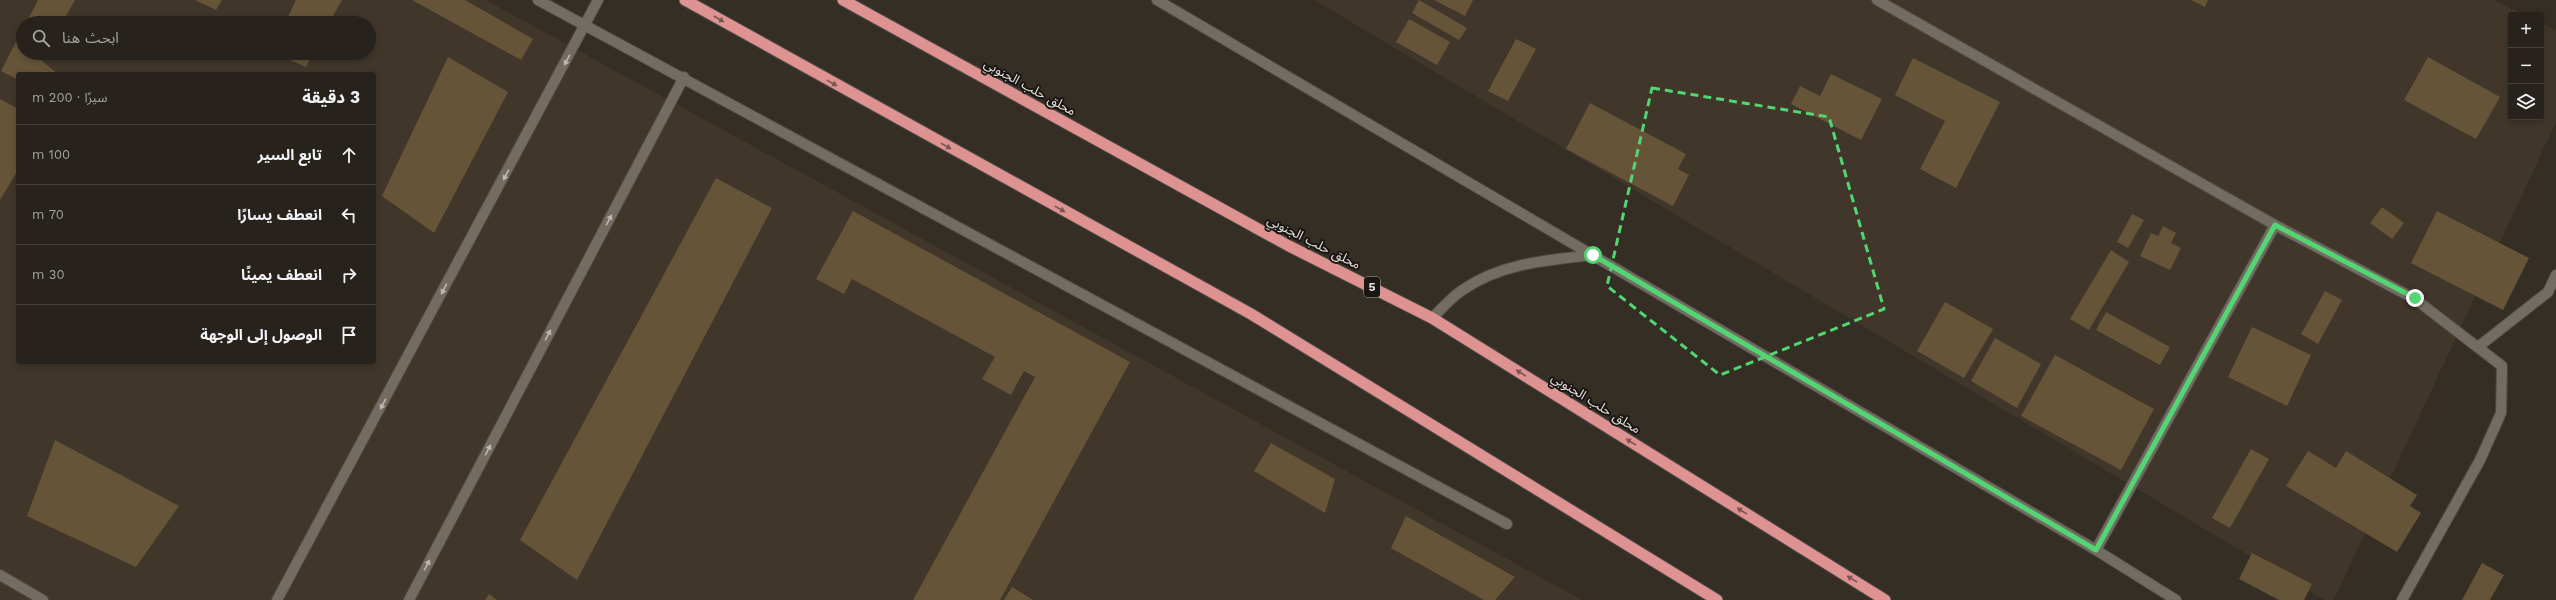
<!DOCTYPE html>
<html lang="ar">
<head>
<meta charset="utf-8">
<style>
	:root { --surface:#27221c; --page:#2f2a25; --text:#f1f3f6; --muted:#a4a4a3; --line:#433f3b }
	body { margin:0; font-family:"Work Sans","Noto Sans Arabic",sans-serif; background:var(--page); color:var(--text); direction:rtl }
	.controls { position:absolute; right:12px; top:12px; display:grid; overflow:hidden; border-radius:4px; box-shadow:0 2px 6px #0003 }
	.controls button { width:36px; height:36px; display:grid; place-items:center; padding:0; border:0; border-bottom:1px solid var(--line); background:var(--surface); color:var(--text); font:20px sans-serif }
	.stop { position:absolute; width:12px; height:12px; margin:-9px; border:3px solid #52d673; border-radius:50%; background:#fff }
	.stop.end { background:#52d673; border-color:#fff; box-shadow:0 1px 4px #0008 }
	.list { margin:0; padding:0; list-style:none }
	h2 { display:flex; justify-content:space-between; align-items:center; height:52px; margin:0; padding:0 16px; font-size:17px }
	h2 small { font-size:13px; font-weight:400; color:var(--muted) }
	.list li { display:grid; grid-template-columns:26px 1fr auto; gap:12px; align-items:center; box-sizing:border-box; height:60px; padding:0 16px; border-top:1px solid var(--line) }
	.list b { display:block; font-size:15px; white-space:nowrap }
	.list em { font-size:13px; font-style:normal; color:var(--muted) }
	.icon { flex:none; width:22px; height:22px; fill:none; stroke:currentColor; stroke-width:2; stroke-linecap:round; stroke-linejoin:round }
	.map { position:relative; flex:none; width:2556px; height:600px; overflow:hidden; direction:ltr }
	.search { position:absolute; background:var(--surface); box-shadow:0 2px 6px #0003; left:16px; top:16px; width:360px; height:44px; display:flex; align-items:center; gap:10px; box-sizing:border-box; padding:0 14px; border-radius:22px; color:var(--muted); font-size:15px }
	.panel { position:absolute; background:var(--surface); box-shadow:0 2px 6px #0003; left:16px; top:72px; width:360px; height:292px; border-radius:4px; direction:rtl }
	.map>svg:first-child { display:block }
</style>
</head>
<body>
<div class="map">
<svg width="2556" height="600" viewBox="0 0 2556 600">
	<rect width="100%" height="100%" fill="#342e25"/>
	<path fill="#403629" fill-rule="evenodd" d="M0,0h486l1096,600h-1582zM23,23h346v30h-346zM18,74h356v288h-356z
		M1314,0h1180l31,15h-14v102h30v-94l15,7v92l-222,478h-10z"/>
	<path fill="#665439" d="M38,0h37l-13,23h-36z
		M195,0h27l-6,10z
		M296,0h46l-13,23h-44z
		M412,0h53l68,39 -12,21z
		M1419,0l48,28 -8,12 -47,-27z
		M1434,0h39l-8,16z
		M2191,0h17l-3,7z
		M1409,19l41,23 -13,23 -41,-23z
		M23,28v25h22l-4,7 17,14h-40v6l-17,-9z
		M1516,39l20,10 -28,52 -20,-10z
		M274,53h39l-7,14z
		M448,57l60,35 -74,141 -52,-37z
		M2428,57l72,40 -24,42 -72,-39z
		M1913,58l87,44 -44,86 -36,-19 25,-48 -50,-26z
		M1831,74l51,25 -21,41 -70,-36 9,-18 20,10z
		M0,99l18,10v61l-18,30z
		M1590,103l96,51 -8,15 11,6 -16,31 -107,-57z
		M716,178l56,30 -195,372 -57,-40z
		M2382,207l22,16 -12,16 -22,-16z
		M853,211l277,151 -130,238h-87l122,-223 -11,-6 -13,24 -29,-16 13,-22 -143,-78 -8,15 -28,-15z
		M2437,211l92,47 -26,52 -92,-47z
		M2132,214l12,6 -16,28 -11,-6z
		M2163,226l13,7 -5,10 10,5 -11,22 -30,-14 11,-23 7,3z
		M2111,250l18,12 -40,68 -19,-11z
		M2325,291l17,9 -24,44 -17,-10z
		M1945,302l48,27 -29,49 -47,-27z
		M2106,312l64,35 -10,18 -64,-35z
		M2252,327l59,28 -24,51 -59,-29z
		M1995,338l46,26 -24,44 -46,-27z
		M2055,355l99,54 -33,61 -100,-54z
		M55,440l124,66 -43,61 -109,-51z
		M1271,443l64,36 -10,34 -71,-42z
		M2251,449l18,10 -39,69 -18,-10z
		M2308,451l28,17 10,-17 71,44 -7,11 11,7 -24,39 -111,-66z
		M1406,516l109,61 -20,23h-11l-93,-52z
		M2252,553l60,31 -8,16h-25l-40,-21z
		M2482,563l22,12 -14,25h-28z
		M1012,587l21,13h-29z
		M489,594l8,6h-12z"/>
	<g fill="none" stroke-linecap="round" stroke-linejoin="round">
		<defs>
			<path id="minor" d="M538,0l969,524
				M1157,0l939,550 80,50
				M1877,0l398,225 140,74 87,67 -1,47 -21,47 -78,140
				M1432,318c10,-9 20,-22 32,-29 38,-26 84,-29 129,-34
				M2478,347l70,-55 8,-17
				M2096,550l179,-325
				M0,575l43,25
				M277,600l321,-600
				M409,600l275,-523"/>
			<path id="trunk" d="M685,0l566,314 466,286
				M843,0l446,246 143,72 453,282"/>
		</defs>
		<use href="#minor" stroke="#504b44" stroke-width="12"/>
		<use href="#trunk" stroke="#504b44" stroke-width="13"/>
		<use href="#minor" stroke="#736c62" stroke-width="10"/>
		<use href="#trunk" stroke="#de9392" stroke-width="11"/>
	</g>
	<defs><path id="oneway-solid" d="M-6-.8H1V-3.2L6.5 0L1 3.2V.8H-6Z"/></defs>
	<g fill="#7c5452">
		<use href="#oneway-solid" transform="translate(719 19) rotate(30)"/>
		<use href="#oneway-solid" transform="translate(832 83) rotate(29)"/>
		<use href="#oneway-solid" transform="translate(946 146) rotate(29)"/>
		<use href="#oneway-solid" transform="translate(1060 209) rotate(29)"/>
		<use href="#oneway-solid" transform="translate(1521 373) rotate(-148)"/>
		<use href="#oneway-solid" transform="translate(1631 442) rotate(-148)"/>
		<use href="#oneway-solid" transform="translate(1742 511) rotate(-148)"/>
		<use href="#oneway-solid" transform="translate(1852 579) rotate(-148)"/>
	</g>
	<g fill="#beb8b1">
		<use href="#oneway-solid" transform="translate(567 60) rotate(118)"/>
		<use href="#oneway-solid" transform="translate(506 175) rotate(118)"/>
		<use href="#oneway-solid" transform="translate(609 220) rotate(-62)"/>
		<use href="#oneway-solid" transform="translate(444 289) rotate(118)"/>
		<use href="#oneway-solid" transform="translate(548 335) rotate(-62)"/>
		<use href="#oneway-solid" transform="translate(383 404) rotate(118)"/>
		<use href="#oneway-solid" transform="translate(488 450) rotate(-62)"/>
		<use href="#oneway-solid" transform="translate(427 565) rotate(-62)"/>
	</g>
	<g fill="none" stroke-linecap="round" stroke-linejoin="round">
		<path stroke="#52d673" stroke-width="5" d="M1593,255l503,295 179,-325 140,73"/>
	</g>
	<path fill="none" stroke="#52d673" stroke-width="3" stroke-dasharray="8 5" stroke-linejoin="round" d="M1652,88l177,29 55,192 -164,66 -113,-89z"/>
	<g text-anchor="middle" dominant-baseline="central" stroke-width="4" stroke-linejoin="round" paint-order="stroke">
		<rect fill="#191613" stroke="#a8a4a0" stroke-width="1" x="1364" y="277" width="16" height="20" rx="3"/>
		<g font-size="12" font-weight="bold" fill="#e6e1dc">
			<text x="1372" y="287">5</text>
		</g>
		<g font-size="13" fill="#e6e1dc" stroke="#191613">
			<text transform="translate(1030 87) rotate(29)">محلق حلب الجنوبي</text>
			<text transform="translate(1314 242) rotate(27)">محلق حلب الجنوبي</text>
			<text transform="translate(1596 403) rotate(32)">محلق حلب الجنوبي</text>
		</g>
	</g>
</svg>
<div class="controls">
<button>+</button>
<button>−</button>
<button><svg class="icon" aria-label="layers" viewBox="0 0 24 24"><path d="M12 4l9 5-9 5-9-5zM3 14l9 5 9-5"/></svg></button>
</div>
<div class="stop" style="left:1593px;top:255px"></div>
<div class="stop end" style="left:2415px;top:298px"></div>
<div class="search"><svg class="icon" aria-label="search" viewBox="0 0 24 24"><circle cx="10" cy="10" r="6"/><path d="M15 15l6 6"/></svg>ابحث هنا</div>
<section class="panel">
<h2>3 دقيقة<small>سيرًا · 200 m</small></h2>
<ul class="list">
<li><svg class="icon" aria-label="ahead" viewBox="0 0 24 24"><path d="M12 20V5M6 11l6-6 6 6"/></svg><div><b>تابع السير</b></div><em>100 m</em></li>
<li><svg class="icon" aria-label="left" viewBox="0 0 24 24"><path d="M17 20v-9H6M10 6l-5 5 5 5"/></svg><div><b>انعطف يسارًا</b></div><em>70 m</em></li>
<li><svg class="icon" aria-label="right" viewBox="0 0 24 24"><path d="M7 20v-9h11M14 6l5 5-5 5"/></svg><div><b>انعطف يمينًا</b></div><em>30 m</em></li>
<li><svg class="icon" aria-label="arrive" viewBox="0 0 24 24"><path d="M6 21V4h12l-3 4 3 4H6"/></svg><div><b>الوصول إلى الوجهة</b></div></li>
</ul>
</section>
</div>
</body>
</html>
